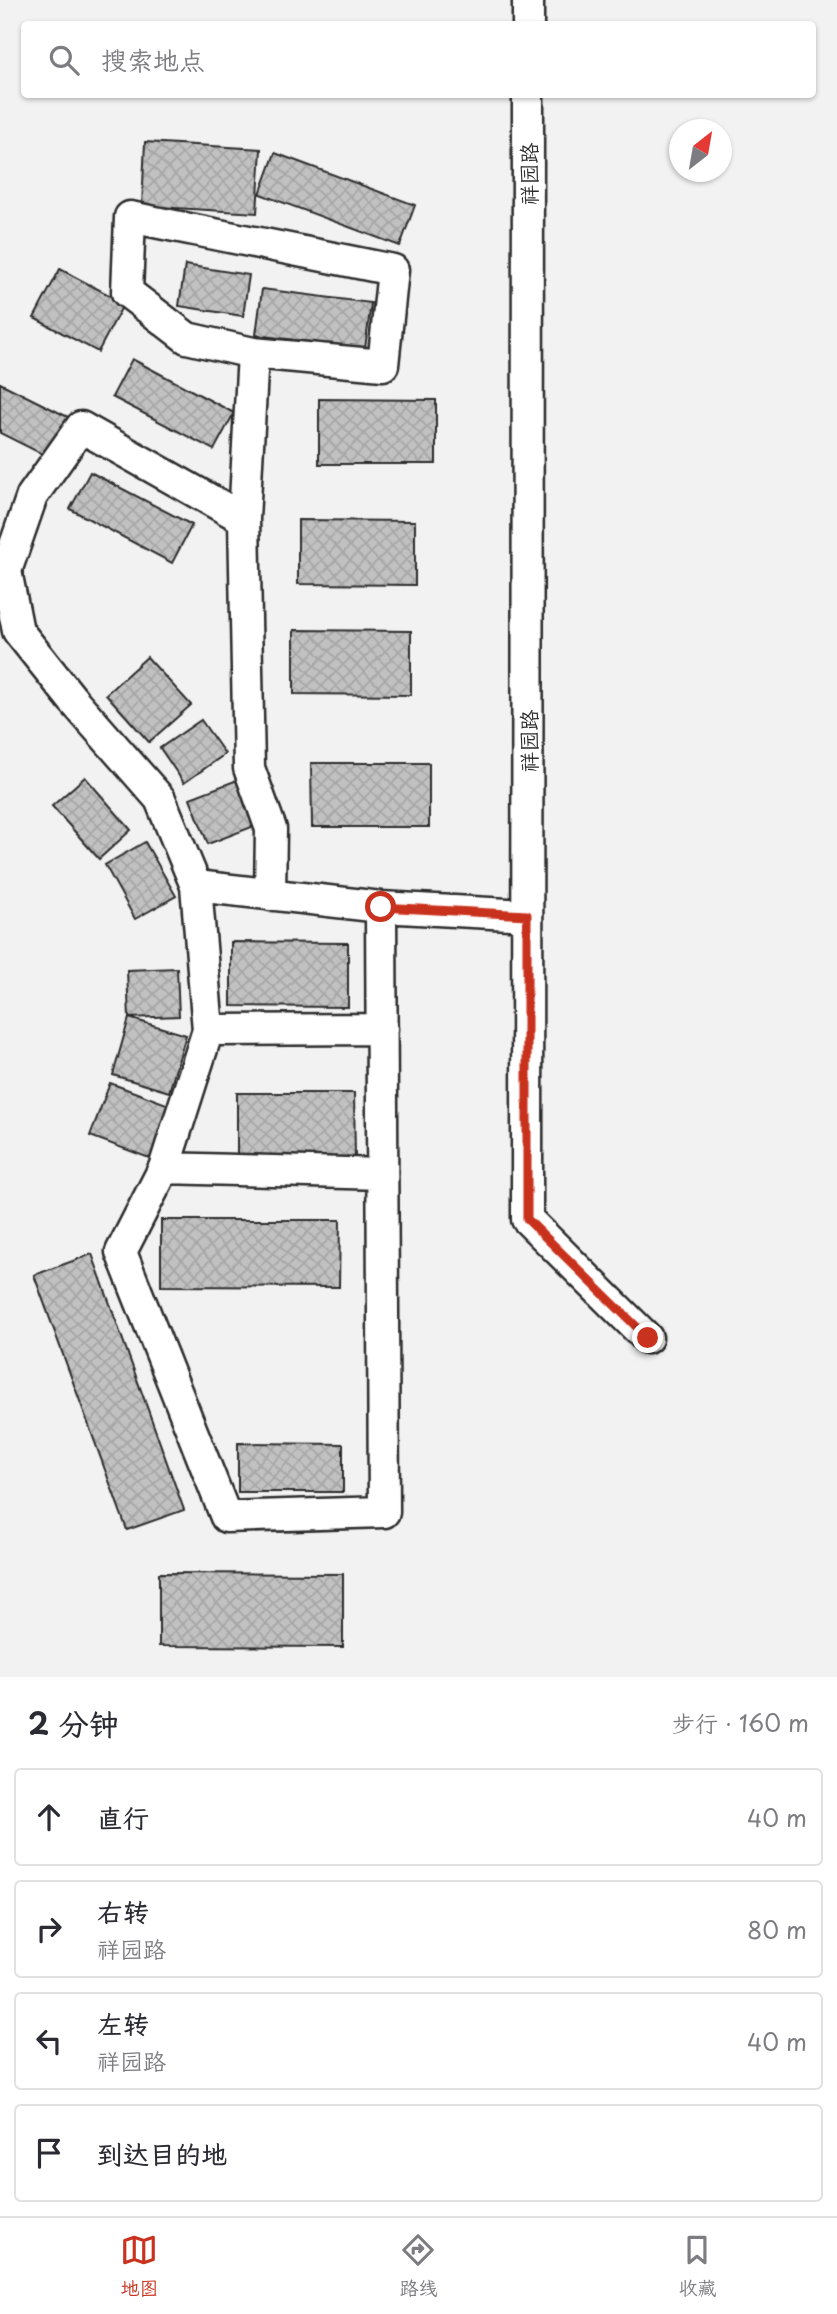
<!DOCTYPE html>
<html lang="zh">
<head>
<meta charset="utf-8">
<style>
	:root { --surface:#fff; --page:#f2f2f3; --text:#2b2b33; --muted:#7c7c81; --line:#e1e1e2; --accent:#c8321e }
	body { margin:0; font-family:"Playpen Sans","LXGW WenKai TC",sans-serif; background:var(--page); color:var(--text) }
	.compass { position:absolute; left:669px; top:119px; width:63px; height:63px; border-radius:50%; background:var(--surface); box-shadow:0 2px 5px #0004; rotate:31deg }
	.stop { position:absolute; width:21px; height:21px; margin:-16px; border:5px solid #c8321e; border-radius:50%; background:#fff }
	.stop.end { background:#c8321e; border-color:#fff; box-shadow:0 2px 7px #0008 }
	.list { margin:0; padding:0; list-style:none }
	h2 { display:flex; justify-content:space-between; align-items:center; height:91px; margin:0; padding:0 28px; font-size:30px }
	h2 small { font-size:23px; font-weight:400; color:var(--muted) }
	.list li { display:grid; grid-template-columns:46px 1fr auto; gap:21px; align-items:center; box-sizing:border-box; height:98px; margin:0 14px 14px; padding:0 14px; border:2px solid var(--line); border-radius:7px }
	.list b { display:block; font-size:26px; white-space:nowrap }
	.list p { margin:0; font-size:23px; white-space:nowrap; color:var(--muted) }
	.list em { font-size:23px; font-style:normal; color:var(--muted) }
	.icon { flex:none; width:38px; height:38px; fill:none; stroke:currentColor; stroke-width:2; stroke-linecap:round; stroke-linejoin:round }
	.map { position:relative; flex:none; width:837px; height:1677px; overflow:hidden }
	.search { position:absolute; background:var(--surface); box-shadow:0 2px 5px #0004; left:21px; right:21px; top:21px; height:77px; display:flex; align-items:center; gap:18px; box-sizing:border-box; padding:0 24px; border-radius:7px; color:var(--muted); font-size:26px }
	.sheet { height:539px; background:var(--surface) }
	nav { display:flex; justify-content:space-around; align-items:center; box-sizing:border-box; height:98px; border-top:2px solid var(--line); background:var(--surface); font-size:19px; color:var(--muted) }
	nav a { display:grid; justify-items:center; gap:4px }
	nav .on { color:var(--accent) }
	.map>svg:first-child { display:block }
</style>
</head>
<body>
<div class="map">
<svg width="837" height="1677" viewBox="0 0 837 1677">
	<defs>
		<pattern id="building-cross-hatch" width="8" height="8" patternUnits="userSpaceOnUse" patternTransform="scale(1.75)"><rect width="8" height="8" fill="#c1c1c1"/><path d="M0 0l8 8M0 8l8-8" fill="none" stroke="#a6a6a6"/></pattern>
	</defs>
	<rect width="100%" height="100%" fill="#f2f2f2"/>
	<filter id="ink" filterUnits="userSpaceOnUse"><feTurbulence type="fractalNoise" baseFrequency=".0143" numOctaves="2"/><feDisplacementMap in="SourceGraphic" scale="14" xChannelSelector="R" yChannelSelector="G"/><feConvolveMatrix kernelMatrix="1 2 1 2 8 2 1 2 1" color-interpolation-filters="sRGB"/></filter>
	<g filter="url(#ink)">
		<path fill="url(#building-cross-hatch)" stroke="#2b2b2b" stroke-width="2" d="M145,142l116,7 -4,64 -115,-7z
			M275,153l140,52 -15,41 -140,-52z
			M185,265l64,10 -6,41 -64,-10z
			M60,269l64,34 -26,49 -64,-34z
			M262,289l109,14 -6,46 -109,-14z
			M132,359l102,54 -20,37 -102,-53z
			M0,383l68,34 -20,40 -48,-24z
			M319,399l117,1v64h-117z
			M90,472l102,53 -20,38 -102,-54z
			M298,520l117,1v64l-117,-1z
			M294,630l117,1v64l-117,-1z
			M147,657l44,48 -42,37 -43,-48z
			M201,720l24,34 -41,29 -24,-35z
			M311,763h118v64h-117z
			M85,777l46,53 -32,29 -47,-53z
			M240,779l17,46 -49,19 -18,-46z
			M145,842l31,54 -41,23 -30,-54z
			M231,942l117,1v64l-117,-1z
			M177,968l2,48 -50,2 -2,-48z
			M129,1018l57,17 -17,57 -56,-17z
			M110,1083l62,23 -20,53 -62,-23z
			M237,1093h117l1,65 -118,-1z
			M161,1220h179l-1,67 -178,-1z
			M92,1254l92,256 -57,20 -93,-255z
			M238,1443l105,1v48h-105z
			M159,1573l184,1v73l-184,-1z"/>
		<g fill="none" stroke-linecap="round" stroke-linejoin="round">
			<defs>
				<path id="minor" d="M528,24v-24
					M528,94l-1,1125 120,119
					M244,519l9,-166 130,12 10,-95 -263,-53 -3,75 60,46 66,15
					M196,886l-36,-87 -87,-99 -55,-69 -12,-60 26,-75 49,-69 163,92 5,249 22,61 -1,66
					M381,907l-185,-21 12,144 -44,138 -43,84 105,265 158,-5 -3,-605 146,8
					M208,1030l174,-1
					M164,1168l218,6"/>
			</defs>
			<use href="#minor" stroke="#2b2b2b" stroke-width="35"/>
			<use href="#minor" stroke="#fff" stroke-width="30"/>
		</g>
	</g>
	<g fill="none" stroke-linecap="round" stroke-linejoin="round" filter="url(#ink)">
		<path stroke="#c8321e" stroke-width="9" d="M381,907l146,8v304l121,119"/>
	</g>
	<g text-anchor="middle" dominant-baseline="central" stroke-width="5" stroke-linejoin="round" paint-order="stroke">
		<g font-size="21" fill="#2b2b2b" stroke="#fff">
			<text transform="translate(528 174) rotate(-90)">祥园路</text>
			<text transform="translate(528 741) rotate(-90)">祥园路</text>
		</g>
	</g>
</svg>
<svg class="compass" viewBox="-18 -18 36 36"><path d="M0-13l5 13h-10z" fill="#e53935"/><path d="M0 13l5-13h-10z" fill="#7c7c81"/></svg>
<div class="stop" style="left:381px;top:907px"></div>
<div class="stop end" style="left:648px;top:1338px"></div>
<div class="search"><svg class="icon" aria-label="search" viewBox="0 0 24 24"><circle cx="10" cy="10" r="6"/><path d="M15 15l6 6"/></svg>搜索地点</div>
</div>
<section class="sheet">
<h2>2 分钟<small>步行 · 160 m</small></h2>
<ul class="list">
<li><svg class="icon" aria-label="ahead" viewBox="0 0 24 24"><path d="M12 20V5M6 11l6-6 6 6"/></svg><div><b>直行</b></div><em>40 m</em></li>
<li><svg class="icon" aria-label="right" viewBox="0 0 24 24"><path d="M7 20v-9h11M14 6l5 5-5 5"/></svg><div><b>右转</b><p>祥园路</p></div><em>80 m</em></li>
<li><svg class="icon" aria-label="left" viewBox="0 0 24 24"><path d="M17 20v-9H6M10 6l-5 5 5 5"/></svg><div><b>左转</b><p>祥园路</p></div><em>40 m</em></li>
<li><svg class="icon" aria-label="arrive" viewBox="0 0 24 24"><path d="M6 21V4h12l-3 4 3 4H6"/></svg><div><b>到达目的地</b></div></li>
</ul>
</section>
<nav>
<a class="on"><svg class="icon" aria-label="map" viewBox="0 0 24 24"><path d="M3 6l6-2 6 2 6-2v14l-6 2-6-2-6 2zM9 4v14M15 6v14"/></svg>地图</a>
<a><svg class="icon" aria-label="directions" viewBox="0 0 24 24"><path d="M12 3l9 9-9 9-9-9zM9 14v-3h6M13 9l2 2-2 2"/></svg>路线</a>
<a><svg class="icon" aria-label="saved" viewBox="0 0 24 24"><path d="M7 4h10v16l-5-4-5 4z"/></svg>收藏</a>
</nav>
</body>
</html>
